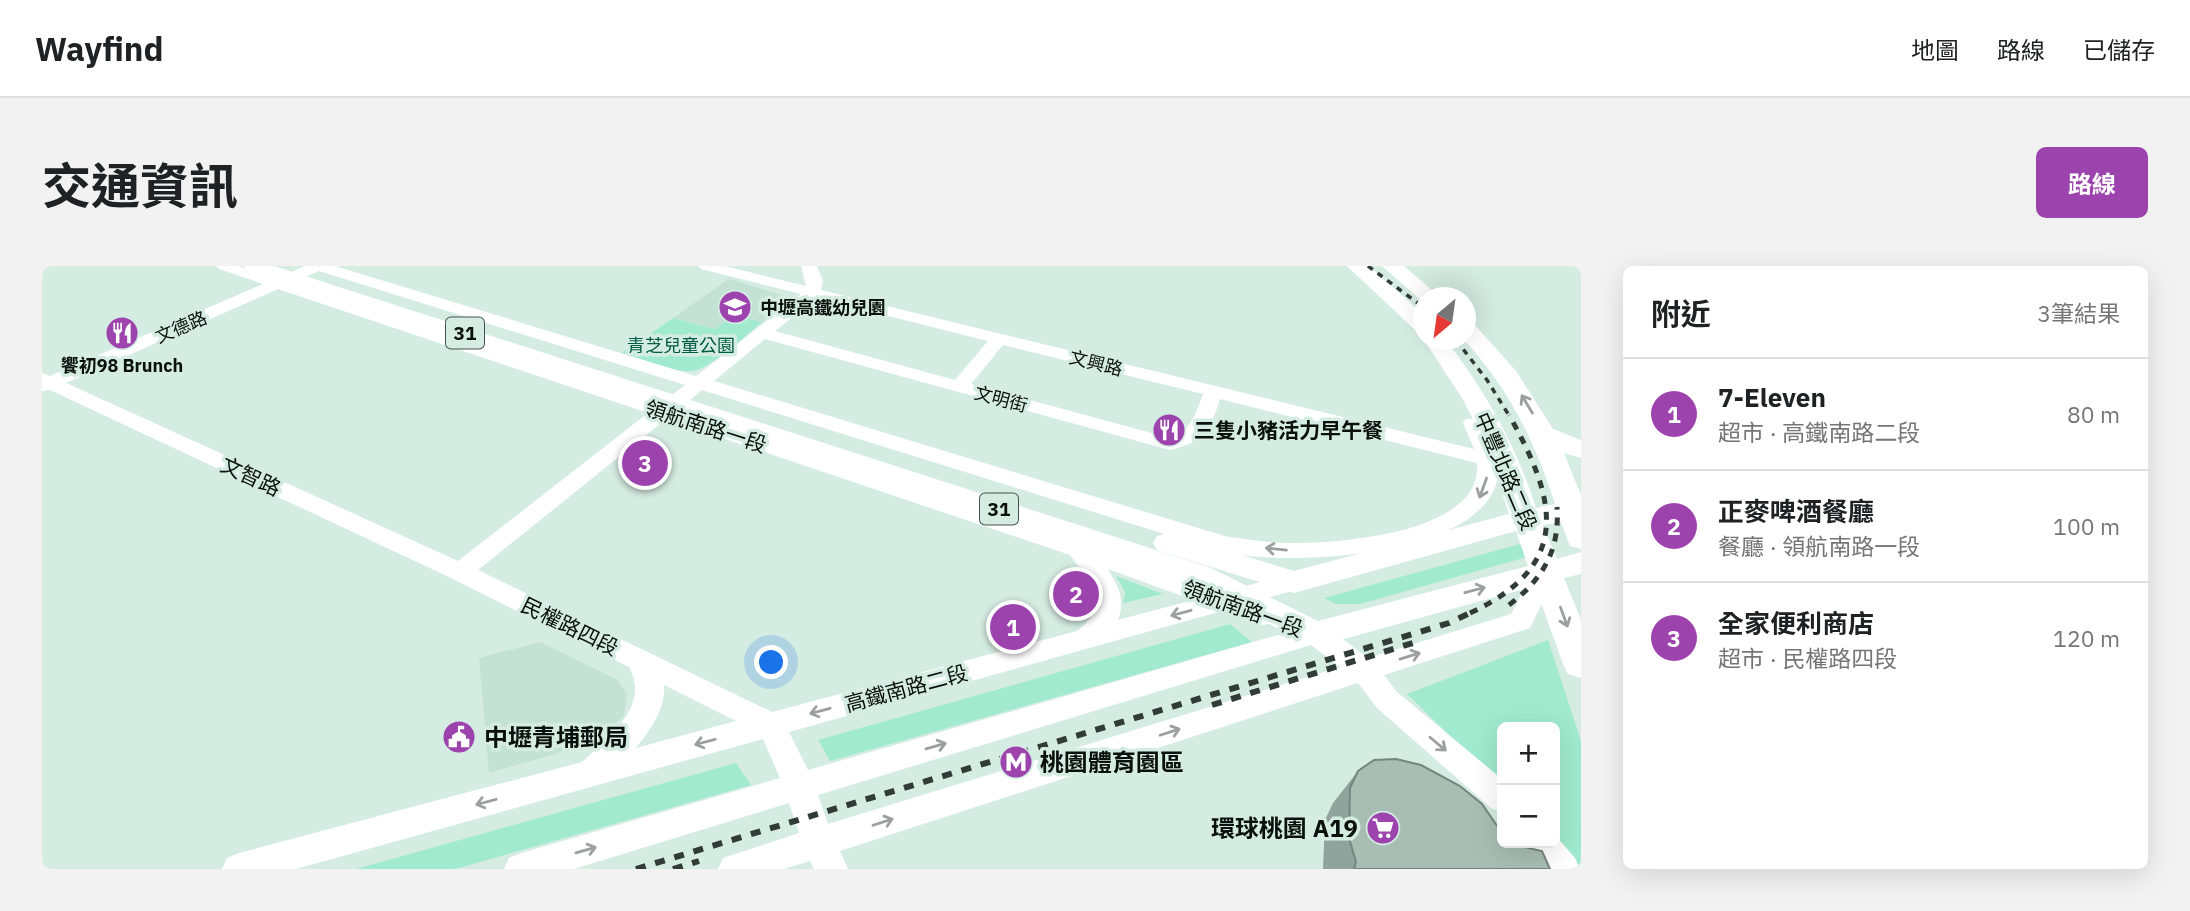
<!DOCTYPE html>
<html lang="zh-TW">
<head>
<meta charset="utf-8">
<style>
	:root { --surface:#fff; --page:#f2f2f2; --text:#202124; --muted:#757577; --line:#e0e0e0; --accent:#9c43ae }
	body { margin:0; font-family:"IBM Plex Sans","Noto Sans TC",sans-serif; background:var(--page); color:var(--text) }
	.controls { position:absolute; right:21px; bottom:21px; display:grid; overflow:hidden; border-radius:10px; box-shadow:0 7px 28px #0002 }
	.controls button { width:63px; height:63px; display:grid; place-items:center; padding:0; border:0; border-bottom:2px solid var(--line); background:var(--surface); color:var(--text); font:35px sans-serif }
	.compass { position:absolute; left:1371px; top:21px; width:63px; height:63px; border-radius:50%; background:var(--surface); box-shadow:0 7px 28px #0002; rotate:209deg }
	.you { position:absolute; left:730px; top:397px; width:24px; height:24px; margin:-18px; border:5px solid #fff; border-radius:50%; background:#1a73e8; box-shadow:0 0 0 10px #1a73e833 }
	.badge { display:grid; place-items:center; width:46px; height:46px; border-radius:50%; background:var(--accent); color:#fff; font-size:23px; font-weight:700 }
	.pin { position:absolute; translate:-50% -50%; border:4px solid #fff; box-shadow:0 2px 7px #0006 }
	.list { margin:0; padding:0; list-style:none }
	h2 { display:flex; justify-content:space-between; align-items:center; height:91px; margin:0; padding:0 28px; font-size:30px }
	h2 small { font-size:23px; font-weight:400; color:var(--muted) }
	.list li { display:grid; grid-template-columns:46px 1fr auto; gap:21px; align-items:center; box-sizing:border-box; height:112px; padding:0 28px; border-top:2px solid var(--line) }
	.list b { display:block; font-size:26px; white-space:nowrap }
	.list p { margin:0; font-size:23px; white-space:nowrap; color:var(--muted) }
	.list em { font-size:23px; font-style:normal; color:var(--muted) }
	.map { position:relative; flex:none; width:1539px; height:603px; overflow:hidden; border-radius:10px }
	header { display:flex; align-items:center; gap:42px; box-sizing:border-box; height:98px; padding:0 35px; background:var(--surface); border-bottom:2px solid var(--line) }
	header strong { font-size:33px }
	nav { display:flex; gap:38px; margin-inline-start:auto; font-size:24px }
	.intro { display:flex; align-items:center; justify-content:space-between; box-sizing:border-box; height:168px; padding:0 42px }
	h1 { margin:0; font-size:49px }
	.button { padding:18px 32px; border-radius:10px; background:var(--accent); color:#fff; font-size:24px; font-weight:700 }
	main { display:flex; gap:42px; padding:0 42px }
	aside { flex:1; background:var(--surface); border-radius:10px; box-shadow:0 7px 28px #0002 }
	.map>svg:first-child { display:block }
</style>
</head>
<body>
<header>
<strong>Wayfind</strong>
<nav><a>地圖</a><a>路線</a><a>已儲存</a></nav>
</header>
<div class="intro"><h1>交通資訊</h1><a class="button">路線</a></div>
<main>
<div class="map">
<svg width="1539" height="603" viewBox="0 0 1539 603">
	<rect width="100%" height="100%" fill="#d5ece2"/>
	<path fill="#c3e2d5" d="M687,13l63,19 -30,24 -27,-7 -19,14 -43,-11z
		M498,376l78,38 9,14 -3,22 -22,19 -50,20 -63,18 -10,-115z"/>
	<path fill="#a1eacf" d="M693,49l27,7c-17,13 -51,48 -72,49 -21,1 -48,-12 -68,-18l51,-35 42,11z
		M1478,278l10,12 -170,48h-24l-12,-6z
		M1074,310l47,18 -40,9 2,-11z
		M1188,358l22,18 -422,119 -12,-21z
		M1506,374l33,101v128h-7l-22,-26h3v-116h-53v59l-95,-92z
		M694,497l15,22 -296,84h-99z"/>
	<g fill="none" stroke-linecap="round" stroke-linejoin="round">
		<path fill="#fff" fill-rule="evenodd" d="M174,0h23l38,12 28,-12h30l361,110 105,-82 -100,-25 -3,-3h27l81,20 -5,-20h16l6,15 -2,9 653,159 -11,-26 3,-4h14c92,135 -186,152 -261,132l-517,-161 -24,20 407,133 138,49 71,-19 9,3 3,6 -3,6 -51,14 20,7 4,7 -4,7 -9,2 -41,-14 -433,121 19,38 480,-138 -1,-3 4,-7c27,-8 56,21 77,36l143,-44 26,-49 9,-2 9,2 3,6 -28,57 -146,47 13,17 105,87v33l-11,-4 -114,-100 -19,-25 -518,168 8,18h-34l-4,-8 -26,8h-66l5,-11 76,-25 -10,-30 -215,66h-70l5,-11 12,-5 259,-75 -17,-39 -467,130h-74l5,-11 12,-5 343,-91c26,-24 69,-56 47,-95l-178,-89 -401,-188 -8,1v-18l8,3 213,-92 -44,-15zM277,5l366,114 -25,19 -368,-121zM236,23l370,124 -190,148 -392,-178zM775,32l171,43 -33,39 -180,-49zM723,73l405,111c34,-8 40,-19 50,-51l257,64c7,71 -142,81 -190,80 -20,0 -39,-4 -59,-6l-514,-156zM961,79l200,49c-8,21 -11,36 -33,44l-199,-54zM624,153l404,136c21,29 44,47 7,76l-305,81 -294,-142zM1066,303l85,31 -75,20c8,-20 0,-34 -10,-51zM1269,379l29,22 -512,157 -10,-29zM622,419l72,36 -100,27c14,-18 30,-40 28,-63z
			M1513,569l20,23 5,11h-38l-17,-26h30z"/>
		<path fill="#fff" fill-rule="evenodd" d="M202,0h30l935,301 109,54 210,-55 -12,-35 -222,62 -137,-43 -4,-7 4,-7 11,-3 126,38 215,-57 -25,-74 -22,-42 -38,-58h22c40,52 70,105 90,168l19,-4c-20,-62 -46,-116 -91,-164l1,-18 8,1 43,48 37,58 28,11v18l-17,-5 17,42v54l-11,-3 -9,-24 -18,3 14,34 24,-7v22l-17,4 17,42v58l-13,-4 -5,-10 -28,-78 -220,61 -128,-64 -540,-183 -400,-130z
			M1305,0h22l54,48v17l-8,-1z
			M1340,0h22l37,32h-18v4z"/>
		<path stroke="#313b37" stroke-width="3.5" stroke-dasharray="6 6" stroke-linecap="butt" d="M1326,0l55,41
			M1414,74l31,40 23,37"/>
		<path stroke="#313b37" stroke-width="5" stroke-dasharray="8 8" stroke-linecap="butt" d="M1467,339c34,-26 51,-55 48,-98
			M1428,347c103,-48 87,-113 39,-198"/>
		<path stroke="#313b37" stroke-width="6" stroke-dasharray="10 10" stroke-linecap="butt" d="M1170,439l204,-63
			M594,603l813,-246 25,-12
			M631,603l26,-8"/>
	</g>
	<path fill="#90a39c" d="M1316,505l152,73 40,25h-227l2,-49 8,-17z"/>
	<path fill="#a8beb5" stroke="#76857f" stroke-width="2" d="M1354,493l25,6 39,21 22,18 20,29v10h7l1,1 32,7 8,18h-196l2,-7 -7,-24 1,-50 8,-17 16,-11z"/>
	<defs><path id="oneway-shaft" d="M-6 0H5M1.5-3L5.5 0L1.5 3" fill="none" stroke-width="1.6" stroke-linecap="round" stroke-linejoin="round" transform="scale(1.75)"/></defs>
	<g stroke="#9d9f9e">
		<use href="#oneway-shaft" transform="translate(1485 138) rotate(-121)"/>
		<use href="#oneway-shaft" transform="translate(1441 222) rotate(110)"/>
		<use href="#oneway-shaft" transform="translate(1234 283) rotate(-174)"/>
		<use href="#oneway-shaft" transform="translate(1433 324) rotate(-15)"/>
		<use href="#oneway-shaft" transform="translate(1139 347) rotate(165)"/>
		<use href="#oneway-shaft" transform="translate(1522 351) rotate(70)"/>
		<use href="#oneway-shaft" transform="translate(1368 390) rotate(-17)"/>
		<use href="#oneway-shaft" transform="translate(778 445) rotate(165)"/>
		<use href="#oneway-shaft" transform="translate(1128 466) rotate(-18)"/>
		<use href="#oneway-shaft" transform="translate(663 476) rotate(165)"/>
		<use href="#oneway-shaft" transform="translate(1396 478) rotate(40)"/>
		<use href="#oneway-shaft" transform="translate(894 480) rotate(-16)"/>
		<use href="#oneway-shaft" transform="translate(444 536) rotate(165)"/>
		<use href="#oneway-shaft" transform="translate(841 556) rotate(-18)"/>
		<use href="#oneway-shaft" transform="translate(544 584) rotate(-16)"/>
	</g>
	<defs>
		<symbol id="school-disc" viewBox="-11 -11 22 22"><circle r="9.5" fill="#9c43ae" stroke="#d5ece2"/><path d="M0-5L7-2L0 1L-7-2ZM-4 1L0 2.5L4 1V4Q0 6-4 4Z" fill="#fff"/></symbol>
		<symbol id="restaurant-disc" viewBox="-11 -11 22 22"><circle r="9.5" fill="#9c43ae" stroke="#d5ece2"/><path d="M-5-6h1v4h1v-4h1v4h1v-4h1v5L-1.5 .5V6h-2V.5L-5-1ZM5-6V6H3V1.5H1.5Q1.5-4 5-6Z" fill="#fff"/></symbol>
		<symbol id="civic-disc" viewBox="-11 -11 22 22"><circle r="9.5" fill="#9c43ae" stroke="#d5ece2"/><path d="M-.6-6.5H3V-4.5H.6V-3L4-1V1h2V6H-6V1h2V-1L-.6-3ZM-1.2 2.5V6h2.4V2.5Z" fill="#fff"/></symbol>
		<symbol id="metro-disc" viewBox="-11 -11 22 22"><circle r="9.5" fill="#9c43ae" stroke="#d5ece2"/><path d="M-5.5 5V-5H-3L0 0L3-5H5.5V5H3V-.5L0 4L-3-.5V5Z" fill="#fff"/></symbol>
		<symbol id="supermarket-disc" viewBox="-11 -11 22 22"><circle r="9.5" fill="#9c43ae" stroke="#d5ece2"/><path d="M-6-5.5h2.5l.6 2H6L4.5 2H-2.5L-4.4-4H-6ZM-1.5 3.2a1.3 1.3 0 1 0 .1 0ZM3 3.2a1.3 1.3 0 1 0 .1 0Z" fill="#fff"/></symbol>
	</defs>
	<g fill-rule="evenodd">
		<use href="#school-disc" x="674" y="22" width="38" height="38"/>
		<use href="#restaurant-disc" x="61" y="48" width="38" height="38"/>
		<use href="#restaurant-disc" x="1108" y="145" width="38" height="38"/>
		<use href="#civic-disc" x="398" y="452" width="38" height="38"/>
		<use href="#metro-disc" x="955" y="477" width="38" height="38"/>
		<use href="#supermarket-disc" x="1322" y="543" width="38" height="38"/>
	</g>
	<g text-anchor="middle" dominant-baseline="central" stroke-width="7" stroke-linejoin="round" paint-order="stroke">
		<g font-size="18" font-weight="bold" fill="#09100d" stroke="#d5ece2" text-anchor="start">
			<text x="718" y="41">中壢高鐵幼兒園</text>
			<text x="80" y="99" text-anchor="middle">饗初98 Brunch</text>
		</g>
		<g font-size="18" fill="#09100d" stroke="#d5ece2">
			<text transform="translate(139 61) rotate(-23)">文德路</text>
			<text transform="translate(1054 97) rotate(14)">文興路</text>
			<text transform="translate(959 133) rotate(15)">文明街</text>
		</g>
		<g font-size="18" fill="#005b44" stroke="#d5ece2">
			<text x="639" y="79">青芝兒童公園</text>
		</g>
		<g fill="#d5ece2" stroke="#46524d" stroke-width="2">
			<rect x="404" y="51.5" width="38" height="31" rx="5"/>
			<rect x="938" y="227.5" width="38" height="31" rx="5"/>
		</g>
		<g font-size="19" font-weight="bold" fill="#09100d">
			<text x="423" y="67">31</text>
			<text x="957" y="243">31</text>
		</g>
		<g font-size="21" fill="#09100d" stroke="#d5ece2">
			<text transform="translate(664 160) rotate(18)">領航南路一段</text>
			<text transform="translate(1464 205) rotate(67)">中豐北路二段</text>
			<text transform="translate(209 210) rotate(25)">文智路</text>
			<text transform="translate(1201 342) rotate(20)">領航南路一段</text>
			<text transform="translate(528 360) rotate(26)">民權路四段</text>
			<text transform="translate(864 422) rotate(-15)">高鐵南路二段</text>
		</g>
		<g font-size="21" font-weight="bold" fill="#09100d" stroke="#d5ece2" text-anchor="start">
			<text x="1152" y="164">三隻小豬活力早午餐</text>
		</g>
		<g font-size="24" font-weight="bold" fill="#09100d" stroke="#d5ece2" text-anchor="start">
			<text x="442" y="471">中壢青埔郵局</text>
			<text x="998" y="496">桃園體育園區</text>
			<text x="1316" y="562" text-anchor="end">環球桃園 A19</text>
		</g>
	</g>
</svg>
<div class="controls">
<button>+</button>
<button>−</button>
</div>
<svg class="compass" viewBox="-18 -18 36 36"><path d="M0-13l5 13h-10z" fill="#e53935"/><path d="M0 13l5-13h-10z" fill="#757577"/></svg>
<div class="you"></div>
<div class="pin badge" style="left:971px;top:361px">1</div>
<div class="pin badge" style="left:1034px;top:328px">2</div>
<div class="pin badge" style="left:603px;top:197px">3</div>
</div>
<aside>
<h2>附近<small>3筆結果</small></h2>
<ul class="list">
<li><span class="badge">1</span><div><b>7-Eleven</b><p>超市 · 高鐵南路二段</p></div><em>80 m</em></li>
<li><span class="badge">2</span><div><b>正麥啤酒餐廳</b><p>餐廳 · 領航南路一段</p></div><em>100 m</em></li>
<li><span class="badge">3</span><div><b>全家便利商店</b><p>超市 · 民權路四段</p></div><em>120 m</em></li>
</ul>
</aside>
</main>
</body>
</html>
